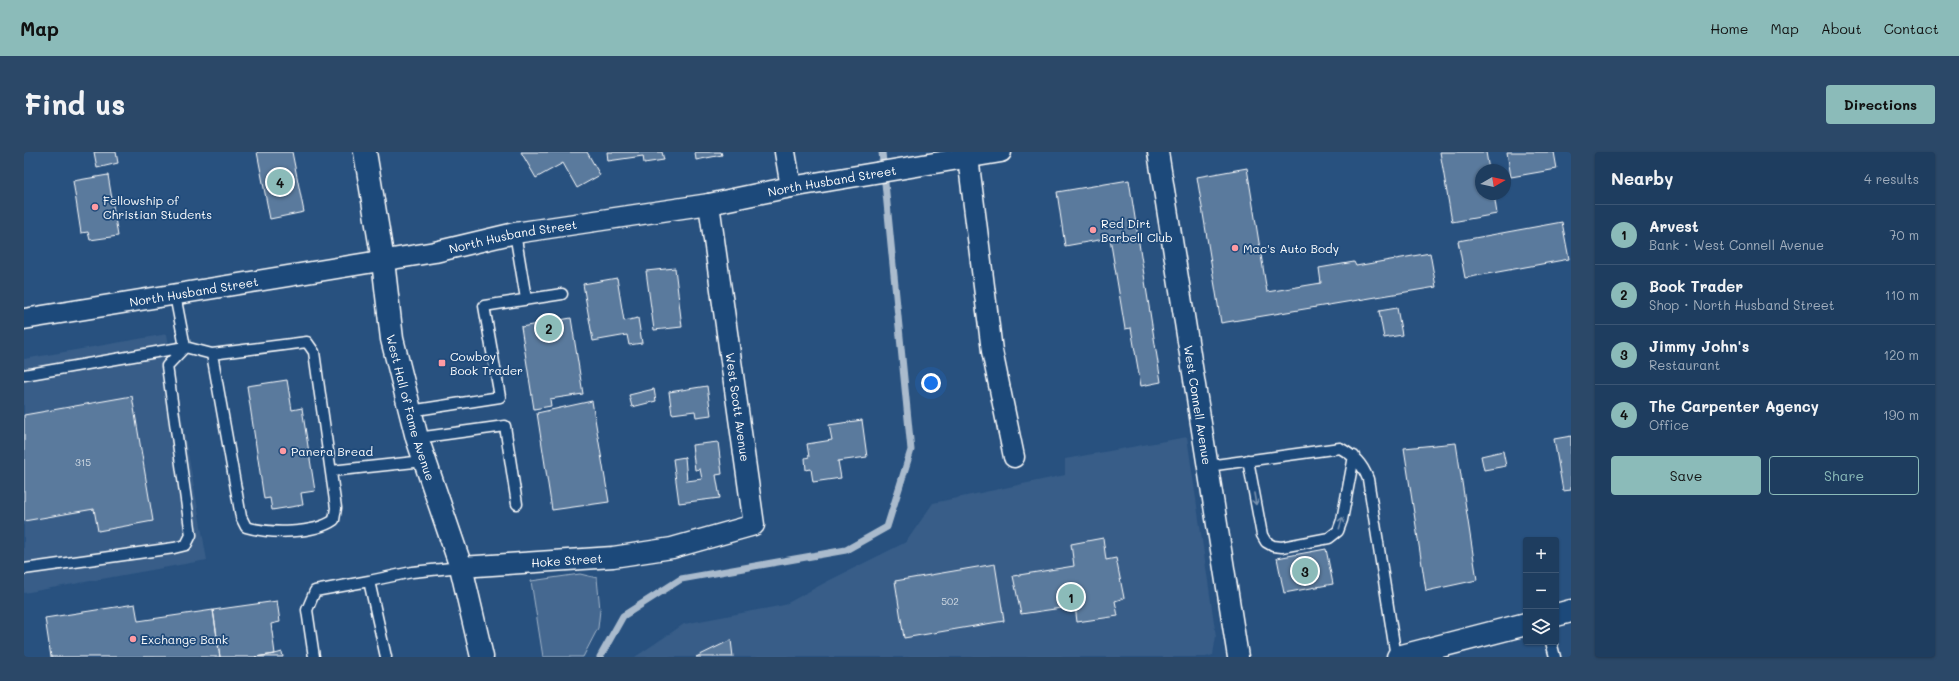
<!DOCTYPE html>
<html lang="en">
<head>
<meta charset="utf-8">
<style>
	:root { --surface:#1e3d5f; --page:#2b4868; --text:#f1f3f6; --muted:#a1aebd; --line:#3c5674; --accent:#8bbbb9 }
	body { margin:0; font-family:Mali,sans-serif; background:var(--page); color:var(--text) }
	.controls { position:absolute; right:12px; bottom:12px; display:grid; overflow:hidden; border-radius:4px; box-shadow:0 1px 3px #0004 }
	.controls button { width:36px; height:36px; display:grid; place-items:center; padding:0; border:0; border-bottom:1px solid var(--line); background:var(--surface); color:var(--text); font:20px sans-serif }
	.compass { position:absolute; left:1451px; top:12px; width:36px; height:36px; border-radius:50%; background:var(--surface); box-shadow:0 1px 3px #0004; rotate:81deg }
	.you { position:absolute; left:907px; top:231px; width:14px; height:14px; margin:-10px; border:3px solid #fff; border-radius:50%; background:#1a73e8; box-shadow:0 0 0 6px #1a73e833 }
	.badge { display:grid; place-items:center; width:26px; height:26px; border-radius:50%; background:var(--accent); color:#111; font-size:13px; font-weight:700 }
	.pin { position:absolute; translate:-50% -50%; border:2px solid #fff; box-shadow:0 1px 4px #0006 }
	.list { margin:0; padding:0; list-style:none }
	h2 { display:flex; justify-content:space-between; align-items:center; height:52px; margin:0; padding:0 16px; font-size:17px }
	h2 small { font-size:13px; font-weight:400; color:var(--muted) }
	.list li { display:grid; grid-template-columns:26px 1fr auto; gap:12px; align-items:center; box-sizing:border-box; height:60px; padding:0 16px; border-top:1px solid var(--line) }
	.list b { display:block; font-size:15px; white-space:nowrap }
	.list p { margin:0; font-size:13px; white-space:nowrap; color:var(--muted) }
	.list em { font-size:13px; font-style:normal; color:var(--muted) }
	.actions { display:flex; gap:8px; padding:12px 16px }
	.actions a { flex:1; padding:9px 0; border:1px solid var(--accent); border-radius:4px; text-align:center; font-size:14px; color:var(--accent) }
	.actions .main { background:var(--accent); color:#111 }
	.icon { flex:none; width:22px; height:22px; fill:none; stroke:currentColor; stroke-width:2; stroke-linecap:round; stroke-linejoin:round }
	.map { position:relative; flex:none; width:1547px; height:505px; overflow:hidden; border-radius:4px }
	header { display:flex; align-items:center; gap:24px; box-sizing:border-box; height:56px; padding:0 20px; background:var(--accent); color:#111 }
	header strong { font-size:19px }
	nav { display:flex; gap:22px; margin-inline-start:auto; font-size:14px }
	.intro { display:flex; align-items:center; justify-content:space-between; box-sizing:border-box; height:96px; padding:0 24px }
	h1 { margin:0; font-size:28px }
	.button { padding:10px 18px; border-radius:4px; background:var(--accent); color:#111; font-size:14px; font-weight:700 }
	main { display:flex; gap:24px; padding:0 24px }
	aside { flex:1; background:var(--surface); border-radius:4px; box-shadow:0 1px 3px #0004 }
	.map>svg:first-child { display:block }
</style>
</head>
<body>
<header>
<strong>Map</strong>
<nav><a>Home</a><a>Map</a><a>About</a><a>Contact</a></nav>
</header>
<div class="intro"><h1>Find us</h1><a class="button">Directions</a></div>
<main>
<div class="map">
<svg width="1547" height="505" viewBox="0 0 1547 505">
	<rect width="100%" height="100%" fill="#28517f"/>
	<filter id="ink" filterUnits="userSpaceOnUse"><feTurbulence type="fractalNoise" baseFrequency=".025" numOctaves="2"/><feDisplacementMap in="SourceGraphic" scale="8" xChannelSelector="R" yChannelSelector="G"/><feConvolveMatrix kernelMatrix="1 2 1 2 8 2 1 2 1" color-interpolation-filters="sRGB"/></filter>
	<g filter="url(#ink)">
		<path fill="#375d88" d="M143,182l40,226 -183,33v-234z
			M1163,285l29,199 -3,19 -7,2h-571l49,-33 100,-19 44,-24 78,-39 27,-39 132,-28v-16z"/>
		<path fill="#446890" stroke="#a2b4c8" d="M556,422l17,4 3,32 -2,18 -15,29h-40l-12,-76z"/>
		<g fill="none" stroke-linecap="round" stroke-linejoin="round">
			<path stroke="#aabbcd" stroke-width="7" d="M576,505l23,-41 58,-37 165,-29 41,-23 24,-77 -29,-298"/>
		</g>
		<path fill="#5a7a9d" stroke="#fff" d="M70,0h22l2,11 -21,5z
			M233,0h35l12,60 -34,7z
			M497,0h66l13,23 -23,13 -14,-25 -27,15z
			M583,0h55l2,8 -20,3 -1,-7 -35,5z
			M671,0h26l1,3 -26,5z
			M1416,0h46l3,18h-8v24h13l3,20 -45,8z
			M1483,0h47l3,17 -46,8z
			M1223,16l20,124 54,-9 -2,-15 35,-6 2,4 74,-13 6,34 -215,36 -24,-146z
			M84,23l10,61 -28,4 -2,-8 -7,1 -8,-52z
			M1105,28l32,202 -20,4 -10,-58 -6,1 -15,-91 -45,8 -8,-54z
			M1538,70l7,37 -104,19 -7,-37z
			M651,116l7,59 -28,3 -8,-59z
			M593,126l7,43 14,-3 4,25 -13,2 -2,-10 -34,6 -10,-57z
			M1373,156l5,27 -18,3 -5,-27z
			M547,166l12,76 -33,5 1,7 -17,3 -13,-82z
			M263,228l5,30 10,-2 13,83 -14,2 2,12 -31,5 -2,-12 -6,1 -17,-113z
			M683,234l4,29 -15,2 -1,-6 -23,3 -3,-22z
			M630,237l2,12 -24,6 -3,-12z
			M108,244l21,125 -55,10 -4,-22 -70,12v-106z
			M568,249l17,101 -57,8 -15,-97z
			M838,268l5,37 -29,4 3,17 -28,4 -2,-13 -5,1 -1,-12 4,-1 -2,-13 25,-4 -3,-15z
			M1547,284v54l-8,1 -9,-52z
			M694,290l4,32 -6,1 4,23 -41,5 -6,-44 12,-2 2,24 15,-2 -2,-10 -5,1 -3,-25z
			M1432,291l21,137 -51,11 -22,-143z
			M1479,299l3,15 -22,4 -3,-14z
			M1079,386l3,22 10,-2 8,40 -9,3 3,15 -41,6 -2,-16 -54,8 -8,-38 61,-10 -3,-22z
			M1302,397l7,35 -49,9 -7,-35z
			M971,412l9,57 -100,17 -9,-57z
			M253,449l3,21 -9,2 4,30 -20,3h-35l-7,-47z
			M111,452l3,17 75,-11 7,47h-169l-6,-39z
			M707,488l2,17h-37z
			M258,500l1,5h-28l20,-3z"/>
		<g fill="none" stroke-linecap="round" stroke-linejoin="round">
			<defs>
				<path id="lane" d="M491,81l11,66
					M0,223l161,-28 27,7 95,-12 7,10 22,156 -2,12c-20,14 -64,14 -88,7l-5,-10 -29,-163
					M386,259l90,-14 -16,-91 78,-12
					M393,286l88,-12 12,78
					M1224,308l14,75 4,7 7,4 9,1 47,-9 9,-7 4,-11 12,-64
					M1184,314l132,-18c14,8 22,15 28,31l28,178
					M307,319l93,-10
					M0,417l150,-21 12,-3 5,-10 -24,-169 18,-19 -10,-52
					M1527,490l4,15
					M290,505l-7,-47 8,-19 54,-10
					M362,505l-17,-76 43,-9 49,-5"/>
				<g id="street">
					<path d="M761,0l6,35"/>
					<path id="s1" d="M1134,0l80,505"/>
					<path d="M944,5l24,194 22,106"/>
					<path id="s2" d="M0,167l411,-67 80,-19 194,-29 82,-17 210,-35"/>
					<path id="s3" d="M437,415l152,-10 59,-9 82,-23 -45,-321"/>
				</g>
				<g id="secondary">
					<path id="s4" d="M341,0l18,109 9,78 25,99 44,129 21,90"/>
					<path d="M1532,463l15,-4"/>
					<path d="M1374,505l128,-33"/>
				</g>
			</defs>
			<use href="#lane" stroke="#fff" stroke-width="13"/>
			<use href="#street" stroke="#fff" stroke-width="23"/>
			<use href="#secondary" stroke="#fff" stroke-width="25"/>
			<use href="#lane" stroke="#1f4a7a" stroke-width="10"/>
			<use href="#street" stroke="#1f4a7a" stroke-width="20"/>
			<use href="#secondary" stroke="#1f4a7a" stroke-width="22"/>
		</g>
		<defs><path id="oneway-shaft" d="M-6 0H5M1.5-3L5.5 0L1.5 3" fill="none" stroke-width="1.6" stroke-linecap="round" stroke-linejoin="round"/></defs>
		<g stroke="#7992af">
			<use href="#oneway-shaft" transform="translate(1231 347) rotate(80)"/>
			<use href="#oneway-shaft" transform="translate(1317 371) rotate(-73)"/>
		</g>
	</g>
	<g fill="#ff9aa2" stroke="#1f4a7a" stroke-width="1.5">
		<circle cx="71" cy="55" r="4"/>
		<circle cx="1069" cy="78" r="4"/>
		<circle cx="1211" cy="96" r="4"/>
		<rect x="414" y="207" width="8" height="8" rx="2"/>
		<circle cx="259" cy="299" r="4"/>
		<circle cx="109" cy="487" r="4"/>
	</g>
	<g text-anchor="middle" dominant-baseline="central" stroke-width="3.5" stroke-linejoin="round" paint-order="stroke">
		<g font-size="10" fill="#d6dee6">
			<text x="59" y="310">315</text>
			<text x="926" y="449">502</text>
		</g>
		<g font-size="12" fill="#fff" stroke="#1f4a7a">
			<text stroke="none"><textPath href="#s2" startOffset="820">North Husband Street</textPath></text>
			<text stroke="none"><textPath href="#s2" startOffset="496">North Husband Street</textPath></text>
			<text stroke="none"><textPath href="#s2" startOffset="172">North Husband Street</textPath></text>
			<text stroke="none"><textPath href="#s1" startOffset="256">West Connell Avenue</textPath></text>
			<text stroke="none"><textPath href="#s4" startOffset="260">West Hall of Fame Avenue</textPath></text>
			<text transform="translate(714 255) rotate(82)">West Scott Avenue</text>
			<text stroke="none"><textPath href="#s3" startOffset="106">Hoke Street</textPath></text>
		</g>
		<g font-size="12" fill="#fff" stroke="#1f4a7a" text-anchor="start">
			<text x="79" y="48">Fellowship of<tspan x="79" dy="14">Christian Students</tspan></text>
			<text x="1077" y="71">Red Dirt<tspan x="1077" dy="14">Barbell Club</tspan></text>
			<text x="1219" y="96">Mac's Auto Body</text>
			<text x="426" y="204">Cowboy<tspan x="426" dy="14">Book Trader</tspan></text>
			<text x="267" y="299">Panera Bread</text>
			<text x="117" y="487">Exchange Bank</text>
		</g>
	</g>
</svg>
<div class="controls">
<button>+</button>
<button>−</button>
<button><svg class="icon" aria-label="layers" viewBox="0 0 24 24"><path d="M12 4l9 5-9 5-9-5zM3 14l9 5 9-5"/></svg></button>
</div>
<svg class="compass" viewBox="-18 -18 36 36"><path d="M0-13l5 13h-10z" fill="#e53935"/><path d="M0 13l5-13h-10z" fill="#a1aebd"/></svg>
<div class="you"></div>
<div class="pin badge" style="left:1047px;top:445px">1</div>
<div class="pin badge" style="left:525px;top:176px">2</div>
<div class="pin badge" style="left:1281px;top:419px">3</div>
<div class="pin badge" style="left:256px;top:30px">4</div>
</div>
<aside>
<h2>Nearby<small>4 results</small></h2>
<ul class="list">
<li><span class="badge">1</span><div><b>Arvest</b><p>Bank · West Connell Avenue</p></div><em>70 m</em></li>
<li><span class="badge">2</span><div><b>Book Trader</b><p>Shop · North Husband Street</p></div><em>110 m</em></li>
<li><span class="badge">3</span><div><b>Jimmy John's</b><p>Restaurant</p></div><em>120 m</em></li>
<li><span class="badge">4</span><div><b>The Carpenter Agency</b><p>Office</p></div><em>190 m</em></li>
</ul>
<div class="actions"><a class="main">Save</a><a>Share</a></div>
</aside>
</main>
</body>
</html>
